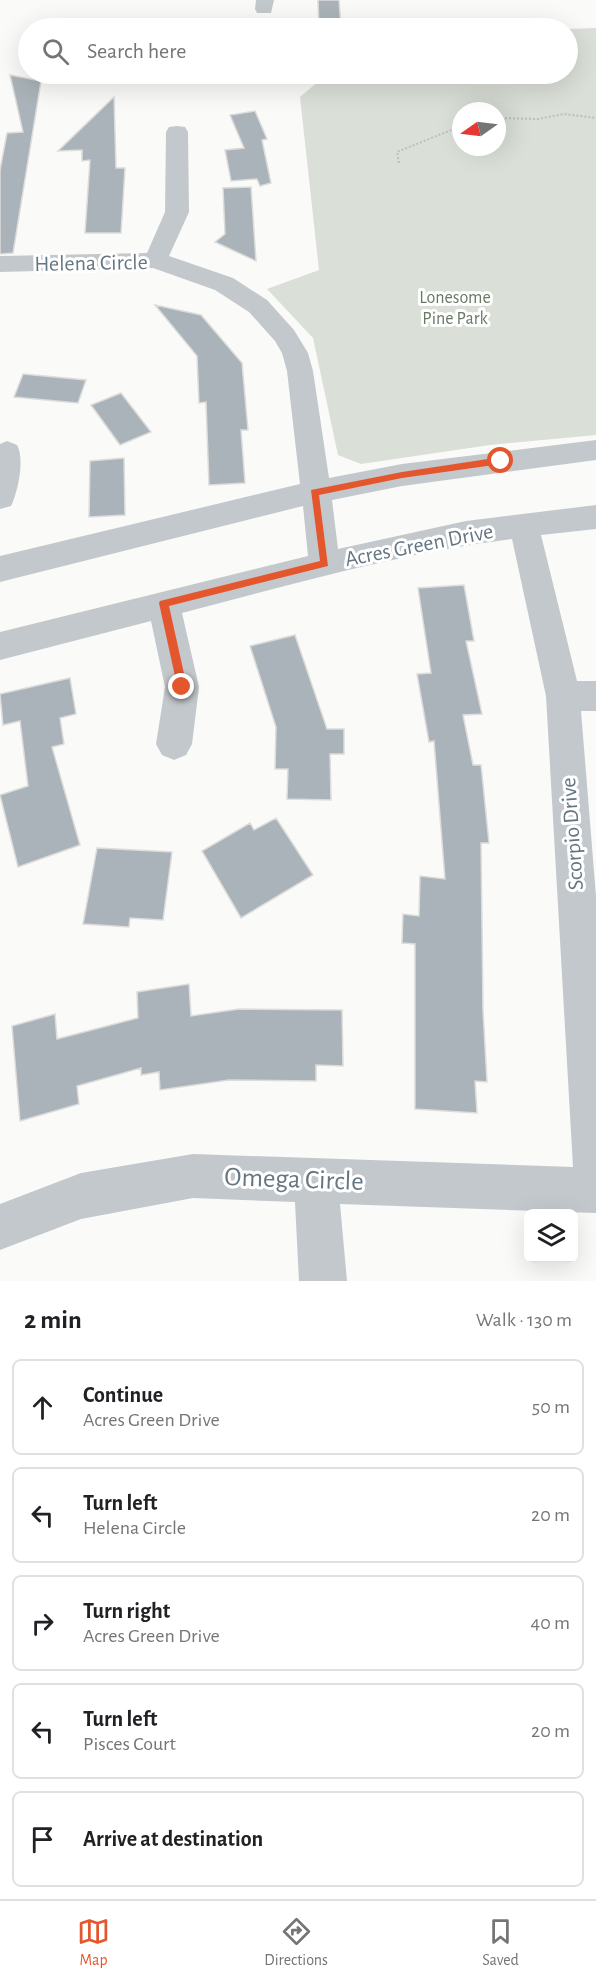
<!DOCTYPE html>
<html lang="en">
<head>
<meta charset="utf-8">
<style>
	:root { --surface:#fff; --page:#f2f2f2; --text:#202124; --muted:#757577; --line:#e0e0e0; --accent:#e4572e }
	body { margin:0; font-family:"Alegreya Sans",sans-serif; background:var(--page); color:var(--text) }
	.controls { position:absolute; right:18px; bottom:18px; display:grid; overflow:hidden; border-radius:9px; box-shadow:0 6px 24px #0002 }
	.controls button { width:54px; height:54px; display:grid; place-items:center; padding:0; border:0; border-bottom:2px solid var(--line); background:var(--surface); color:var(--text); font:30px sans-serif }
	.compass { position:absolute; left:452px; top:102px; width:54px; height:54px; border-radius:50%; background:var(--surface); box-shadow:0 6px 24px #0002; rotate:256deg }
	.stop { position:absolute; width:18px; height:18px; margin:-14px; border:4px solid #e4572e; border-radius:50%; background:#fff }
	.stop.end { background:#e4572e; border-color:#fff; box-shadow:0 2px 6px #0008 }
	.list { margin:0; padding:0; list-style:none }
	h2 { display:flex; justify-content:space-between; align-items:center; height:78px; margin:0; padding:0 24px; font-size:26px }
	h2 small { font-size:20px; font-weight:400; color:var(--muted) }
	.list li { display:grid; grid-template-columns:39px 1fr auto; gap:18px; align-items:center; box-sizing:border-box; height:96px; margin:0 12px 12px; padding:0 12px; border:2px solid var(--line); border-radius:9px }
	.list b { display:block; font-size:22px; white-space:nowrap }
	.list p { margin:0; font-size:20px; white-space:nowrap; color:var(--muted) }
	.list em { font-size:20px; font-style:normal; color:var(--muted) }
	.icon { flex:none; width:33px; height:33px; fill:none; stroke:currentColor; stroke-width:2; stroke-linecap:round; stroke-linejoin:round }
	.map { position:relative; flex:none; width:596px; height:1281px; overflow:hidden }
	.search { position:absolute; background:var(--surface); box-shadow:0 6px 24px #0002; left:18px; right:18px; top:18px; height:66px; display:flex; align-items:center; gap:15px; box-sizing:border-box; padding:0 21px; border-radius:33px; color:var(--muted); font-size:22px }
	.sheet { height:618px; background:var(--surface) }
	nav { display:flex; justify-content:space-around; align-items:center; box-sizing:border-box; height:84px; border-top:2px solid var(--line); background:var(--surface); font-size:16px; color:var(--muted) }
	nav a { display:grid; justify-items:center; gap:3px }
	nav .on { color:var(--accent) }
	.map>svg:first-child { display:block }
</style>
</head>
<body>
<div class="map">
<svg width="596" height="1281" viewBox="0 0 596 1281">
	<rect width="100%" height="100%" fill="#fafaf8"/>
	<path fill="#dadfd7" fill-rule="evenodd" d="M596,28v407l-106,10 -129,19 -23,-9 -25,-117 -46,-49 52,-19 -19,-173 27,-23h241v-45zM461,111h36v36h-36z"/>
	<path fill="#aab3b9" stroke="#dcdcda" stroke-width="1.5" d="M318,0h21l2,28h-22z
		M10,75l31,6 -28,172 -13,1v-84l7,-37 16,-1z
		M114,97l2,71h9l-4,65h-36l5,-73 -8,1v-11l-24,1z
		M255,111l12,28 -5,1 9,43 -11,3 -3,-7 -26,2 -6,-31 19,-2 -14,-33z
		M251,187l5,74 -41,-19 10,-8 -2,-46z
		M155,305l46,10 41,48 6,67h-7l4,53 -36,2 -3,-83 -7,1 -2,-47z
		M23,374l63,6 -8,23 -64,-6z
		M121,393l30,39 -31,13 -29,-40z
		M124,458l1,57 -36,2 1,-56z
		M464,585l10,56h-8l16,73 -19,1 10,50h8l8,78h-8l2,167 4,72 -12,-1 2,32 -62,-4v-165l-13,-1 1,-29 16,2 1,-40 25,3 -11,-138 -5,1 -12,-68 14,-1 -13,-85z
		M295,635l32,94h17v25h-14l1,46 -44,-1 1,-30h-13l1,-42 -26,-81z
		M70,678l6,36 -16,4 4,26 -12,3 28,98 -62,22 -18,-72 28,-9 -8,-65 -17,4 -3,-31z
		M276,818l37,57 -72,43 -39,-67 48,-28 4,7z
		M97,848l75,4 -9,68 -33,-2 -1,9 -46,-3z
		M189,984l2,32 48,-7 103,1 1,56 -27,-1v16l-87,-1 -69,10 -1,-18 -18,3v-7l-64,18 2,18 -59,17 -8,-95 43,-12 2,25 81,-21 -1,-26z"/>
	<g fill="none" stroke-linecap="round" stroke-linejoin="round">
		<path stroke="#bbbfc2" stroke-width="2" stroke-dasharray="2 2" stroke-linecap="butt" d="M477,106l1,5
			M497,118l41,1 26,-5 32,4
			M399,163l-2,-11 64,-26"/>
		<path fill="#c3c8cc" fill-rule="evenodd" d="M256,0h18l-3,13h-14l-2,-4z
			M177,126l8,1 3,5 1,80 -20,44 64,22 34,22 27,30 14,23 5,18 16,107 73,-14 194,-24v20l-194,26 -70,14 6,49 128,-28 130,-16v24l-55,6 36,146h19v30h-15l15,185v317l-256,-9 7,77h-48l-4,-79 -102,-4 -112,21 -81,31v-46l81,-31 112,-19 380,13 -27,-471 -34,-157c-112,14 -222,46 -330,74l17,74 -7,57 -6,11 -12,5 -12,-5 -6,-11 9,-57 -14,-66 -151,39v-28l308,-76 -5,-50 -303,76v-26l300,-72 -13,-113 -5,-18 -7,-12 -26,-29 -34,-22 -62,-22 -153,4v-16l147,-3 18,-41 1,-80 3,-5z
			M7,441l10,4c8,14 1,47 -6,61l-11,3v-65z"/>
	</g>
	<path fill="#e4572e" d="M501,457l4,4 -4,3 -99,14 -83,17 9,71 -159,40 18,81 -5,4 -4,-1 -19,-87 1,-2 160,-40 -9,-71 91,-18z"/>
	<g text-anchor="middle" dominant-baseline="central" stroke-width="6" stroke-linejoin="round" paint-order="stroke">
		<g font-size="18" fill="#687a64" stroke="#fff">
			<text x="455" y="298">Lonesome<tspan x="455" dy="21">Pine Park</tspan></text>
		</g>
		<g font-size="22" fill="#657683" stroke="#fff">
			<text transform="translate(91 263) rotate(-1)">Helena Circle</text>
			<text transform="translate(419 545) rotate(-11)">Acres Green Drive</text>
			<text transform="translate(572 834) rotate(-94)">Scorpio Drive</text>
		</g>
		<g font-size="27" fill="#657683" stroke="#fff">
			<text transform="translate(294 1179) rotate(2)">Omega Circle</text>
		</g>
	</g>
</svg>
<div class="controls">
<button><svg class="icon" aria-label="layers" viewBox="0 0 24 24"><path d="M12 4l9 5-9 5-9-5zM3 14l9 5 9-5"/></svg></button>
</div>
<svg class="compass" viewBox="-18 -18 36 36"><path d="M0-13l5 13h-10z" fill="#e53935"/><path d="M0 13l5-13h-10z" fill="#757577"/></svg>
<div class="stop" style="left:501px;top:461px"></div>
<div class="stop end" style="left:182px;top:687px"></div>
<div class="search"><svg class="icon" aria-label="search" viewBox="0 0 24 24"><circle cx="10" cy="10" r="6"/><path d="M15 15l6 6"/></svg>Search here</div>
</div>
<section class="sheet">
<h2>2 min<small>Walk · 130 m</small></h2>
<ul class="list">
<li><svg class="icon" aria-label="ahead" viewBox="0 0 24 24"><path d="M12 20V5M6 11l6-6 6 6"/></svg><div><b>Continue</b><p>Acres Green Drive</p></div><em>50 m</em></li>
<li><svg class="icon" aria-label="left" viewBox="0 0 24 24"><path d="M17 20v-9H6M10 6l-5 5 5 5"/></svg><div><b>Turn left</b><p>Helena Circle</p></div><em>20 m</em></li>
<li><svg class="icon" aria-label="right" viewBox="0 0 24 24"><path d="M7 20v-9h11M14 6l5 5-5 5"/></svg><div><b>Turn right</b><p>Acres Green Drive</p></div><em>40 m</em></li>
<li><svg class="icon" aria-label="left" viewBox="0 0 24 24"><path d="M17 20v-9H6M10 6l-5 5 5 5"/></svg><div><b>Turn left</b><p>Pisces Court</p></div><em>20 m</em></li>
<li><svg class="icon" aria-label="arrive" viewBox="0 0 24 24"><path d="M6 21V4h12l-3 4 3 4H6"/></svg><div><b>Arrive at destination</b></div></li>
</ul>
</section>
<nav>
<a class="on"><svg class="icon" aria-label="map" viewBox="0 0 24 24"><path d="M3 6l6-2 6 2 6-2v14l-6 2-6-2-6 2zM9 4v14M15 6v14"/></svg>Map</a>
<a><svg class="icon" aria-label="directions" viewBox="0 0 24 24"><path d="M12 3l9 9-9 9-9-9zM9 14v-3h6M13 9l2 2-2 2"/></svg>Directions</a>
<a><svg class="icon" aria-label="saved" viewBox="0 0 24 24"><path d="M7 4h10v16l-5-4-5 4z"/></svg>Saved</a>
</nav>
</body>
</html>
